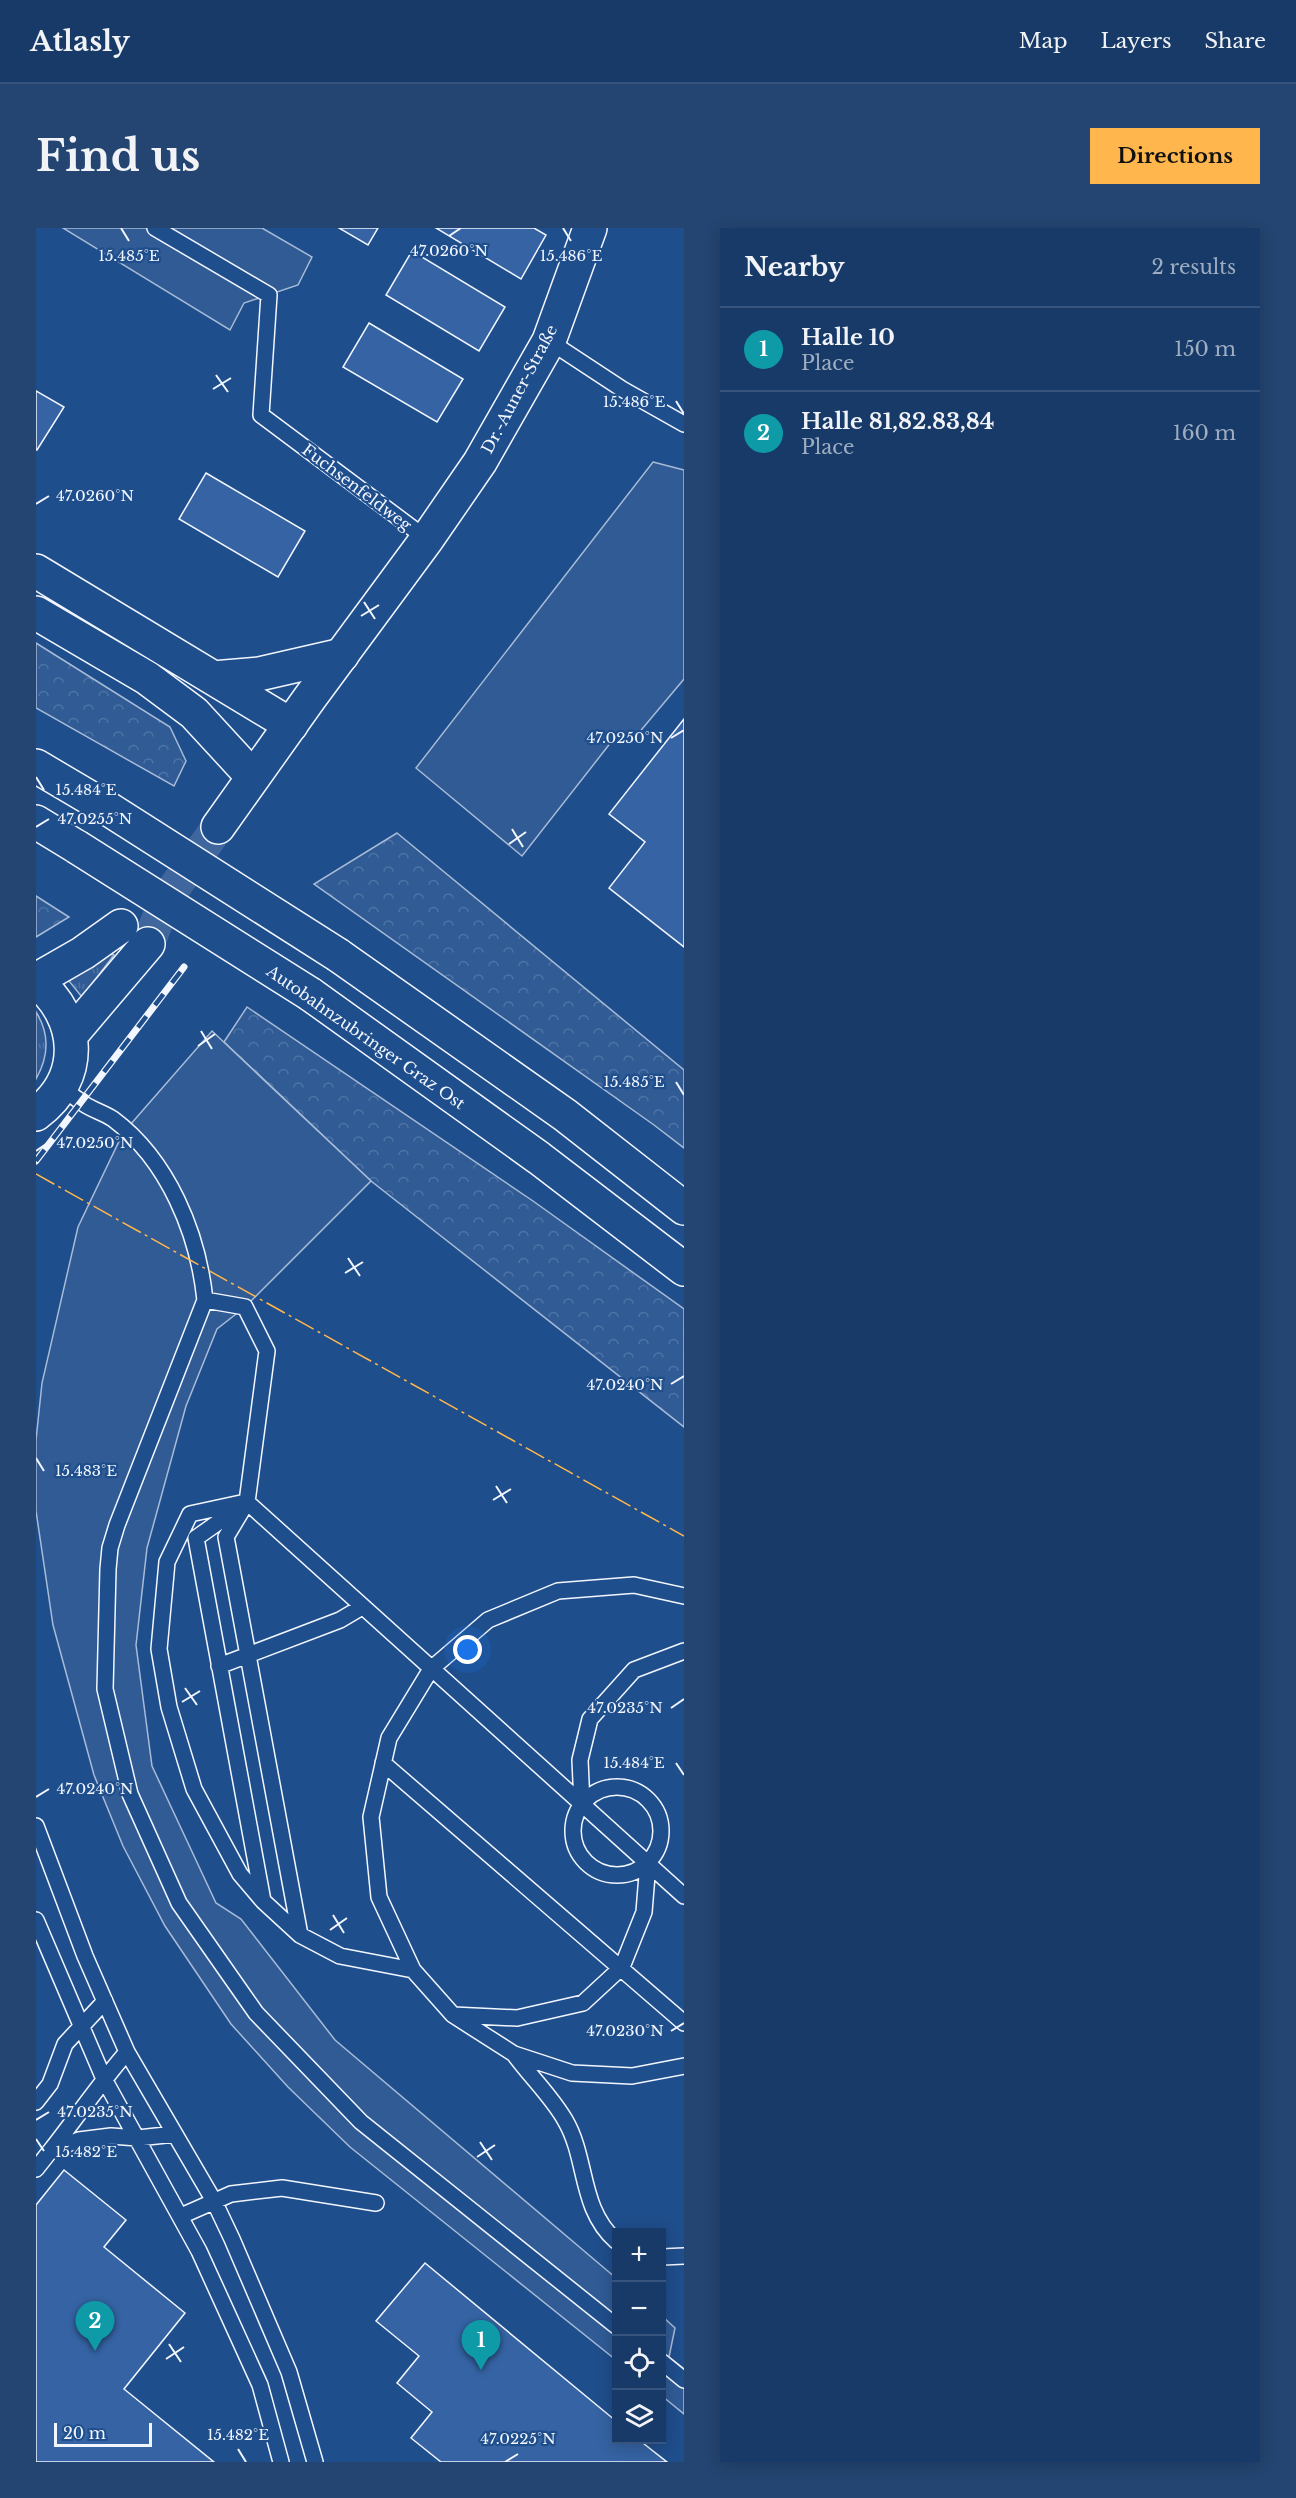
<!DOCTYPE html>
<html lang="en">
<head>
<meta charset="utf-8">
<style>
	:root { --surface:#173a69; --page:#244571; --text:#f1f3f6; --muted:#9eadc0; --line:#36547d; --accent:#ffb74d }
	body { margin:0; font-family:"Libre Baskerville",serif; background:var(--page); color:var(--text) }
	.controls { position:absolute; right:18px; bottom:18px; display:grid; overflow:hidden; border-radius:0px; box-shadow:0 3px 15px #0003 }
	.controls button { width:54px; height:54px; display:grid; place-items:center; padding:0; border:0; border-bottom:2px solid var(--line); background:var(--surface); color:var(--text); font:30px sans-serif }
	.scale { position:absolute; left:18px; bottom:15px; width:98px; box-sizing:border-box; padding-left:6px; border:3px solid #f2f6ff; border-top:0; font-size:16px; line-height:21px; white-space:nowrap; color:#f2f6ff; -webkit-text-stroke:4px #1f4e8c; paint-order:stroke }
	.you { position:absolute; left:432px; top:1422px; width:21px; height:21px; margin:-15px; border:4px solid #fff; border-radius:50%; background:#1a73e8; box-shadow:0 0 0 9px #1a73e833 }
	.badge { display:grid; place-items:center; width:39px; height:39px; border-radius:50%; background:var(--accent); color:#fff; font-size:20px; font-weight:700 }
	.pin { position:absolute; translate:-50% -50px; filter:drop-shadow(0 2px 3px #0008) }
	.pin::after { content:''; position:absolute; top:32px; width:21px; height:18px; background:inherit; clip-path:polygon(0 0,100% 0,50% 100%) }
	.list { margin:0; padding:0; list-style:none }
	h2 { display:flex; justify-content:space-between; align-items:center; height:78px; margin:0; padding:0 24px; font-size:26px }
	h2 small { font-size:20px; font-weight:400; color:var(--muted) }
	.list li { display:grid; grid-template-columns:39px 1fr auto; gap:18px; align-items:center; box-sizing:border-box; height:84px; padding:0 24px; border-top:2px solid var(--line) }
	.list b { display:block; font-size:22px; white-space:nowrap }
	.list p { margin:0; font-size:20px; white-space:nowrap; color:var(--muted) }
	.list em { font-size:20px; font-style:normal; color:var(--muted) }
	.icon { flex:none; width:33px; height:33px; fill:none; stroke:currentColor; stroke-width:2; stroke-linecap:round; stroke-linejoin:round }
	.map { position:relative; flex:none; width:648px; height:2234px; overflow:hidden; border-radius:0px }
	header { display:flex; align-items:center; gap:36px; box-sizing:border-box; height:84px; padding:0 30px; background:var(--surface); border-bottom:2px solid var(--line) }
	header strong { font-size:28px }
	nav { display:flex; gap:33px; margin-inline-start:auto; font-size:21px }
	.intro { display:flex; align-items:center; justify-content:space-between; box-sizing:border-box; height:144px; padding:0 36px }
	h1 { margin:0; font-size:42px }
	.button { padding:15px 27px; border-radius:0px; background:var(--accent); color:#111; font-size:21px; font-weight:700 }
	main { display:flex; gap:36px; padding:0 36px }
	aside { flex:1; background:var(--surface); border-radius:0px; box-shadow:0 3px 15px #0003 }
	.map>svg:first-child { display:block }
</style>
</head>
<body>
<header>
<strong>Atlasly</strong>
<nav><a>Map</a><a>Layers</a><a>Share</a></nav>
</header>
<div class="intro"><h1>Find us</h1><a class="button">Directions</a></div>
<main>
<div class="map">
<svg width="648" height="2234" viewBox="0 0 648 2234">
	<defs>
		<pattern id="grass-tufts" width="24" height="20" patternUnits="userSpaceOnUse" patternTransform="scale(1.5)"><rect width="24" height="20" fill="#305b95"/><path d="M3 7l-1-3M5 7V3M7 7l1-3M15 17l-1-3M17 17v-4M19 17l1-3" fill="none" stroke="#4e73a5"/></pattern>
		<pattern id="forest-crowns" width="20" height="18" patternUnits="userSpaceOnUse" patternTransform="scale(1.5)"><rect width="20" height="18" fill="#305b95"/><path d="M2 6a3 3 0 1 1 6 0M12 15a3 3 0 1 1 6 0" fill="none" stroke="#4e73a5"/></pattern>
	</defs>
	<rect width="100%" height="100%" fill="#1f4e8c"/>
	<path fill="url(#grass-tufts)" stroke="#a8bbd7" stroke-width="1.5" d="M73,724l5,3 -32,42 -13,-16z
		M0,784c14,22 13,44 0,67z"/>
	<path fill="url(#forest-crowns)" stroke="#a8bbd7" stroke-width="1.5" d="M0,415l134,84 16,34 -12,25 -138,-78z
		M361,605l287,237v78l-30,-23 -340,-241z
		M0,668l33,21 -33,20z
		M211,779l286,194 151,108v118l-313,-246 -147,-139z"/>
	<path fill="#305b95" stroke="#a8bbd7" stroke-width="1.5" d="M27,0h199l50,29 -14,28 -54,18 -14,27z
		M617,234l31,8v209l-52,62 -13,-9 -97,124 -106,-88z
		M176,803l159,150 -126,126 -28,22 -31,77 -39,142 -11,97 16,121 64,137 25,16 94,121 281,238v82l-266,-213 -62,-60 -57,-63 -66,-98 -42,-80 -29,-71 -41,-150 -17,-114v-71l6,-57 36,-156 45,-94z
		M626,2088l13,12 -6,29 15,12v45l-22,-18z"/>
	<path fill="#3563a3" stroke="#f2f6ff" stroke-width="1.5" d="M303,0h39l-10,17z
		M400,0h98l12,7 -25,44z
		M376,23l93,56 -26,44 -93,-56z
		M333,95l94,56 -26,43 -94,-55z
		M0,163l28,16 -27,43h-1z
		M170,245l99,58 -27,46 -99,-58z
		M648,491v228l-75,-59 36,-46 -36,-28z
		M28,1942l62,50 -22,27 81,66 -61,76 90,73h-178v-257z
		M389,2035l191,158v19h23l28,22h-226l-30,-24 21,-26 -35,-29 22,-27 -43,-35z"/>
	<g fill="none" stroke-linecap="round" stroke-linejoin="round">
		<path stroke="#3f679d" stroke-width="33" stroke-dasharray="33 16" stroke-linecap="butt" d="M112,716l18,-45 52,-72"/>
		<defs>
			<path id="lane" d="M119,0l114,67 -8,120 166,124
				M513,113l73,48 62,35
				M25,860c8,5 16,11 23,16 9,6 20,9 29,15 55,41 85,114 92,181l-88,225 -7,23 -2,21 -3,120 25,105 49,109 77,110 105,109 255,204
				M169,1072l40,7 22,44 -20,151 437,394
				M205,1275l-51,11 -23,48 -8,87 10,58 25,82 46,85 23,27 37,34 40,21 73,14
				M648,1368l-50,-11 -76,6 -70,29 -57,49 -42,69 -18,79 8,80 34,73 40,45 61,39 58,19 60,3 52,-10
				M183,1438l121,-46 22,-13
				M347,1535l301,260
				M537 1603a44 44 0 1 1 88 0a44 44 0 1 1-88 0Z
				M546,1576l-2,-44 10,-41 44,-49 50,-19
				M0,1598l49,130 42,96 87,149 18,38 57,133 26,90
				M227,1673l-67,-363 51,-36 -21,35 74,398
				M0,1692l68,159 95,172 61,134 21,77
				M417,1787l64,3 66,-15 39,-36 22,-55 4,-49
				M478,1826c16,22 38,43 51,66 23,39 14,88 51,121
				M0,1874l14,-18 15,-40 40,-43
				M15,1922c26,-33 49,-67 76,-98
				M0,1941l15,-19 28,-10 32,-4 27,2 37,-4
				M145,1988l50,-22 51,-6 94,15
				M626,2029l22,-1
				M626,2134l22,18"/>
			<path id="secondary" d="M182,599l91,-128 118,-160 53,-77 69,-121 41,-113
				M0,752l47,-27 38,-27
				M0,753c45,37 49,97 0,133
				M34,808l78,-92"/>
			<path id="highway" d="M0,343l255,154
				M0,385l111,65 47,35 59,64
				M177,450l46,-4 83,-19
				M0,538l71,42
				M0,594l41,25
				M302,727l227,160 119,93
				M274,766l229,164 145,111"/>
		</defs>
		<use href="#lane" stroke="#f2f6ff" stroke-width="18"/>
		<use href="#secondary" stroke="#f2f6ff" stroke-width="36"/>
		<use href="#highway" stroke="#f2f6ff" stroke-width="36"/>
		<use href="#lane" stroke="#1f4e8c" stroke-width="15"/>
		<use href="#secondary" stroke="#1f4e8c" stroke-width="33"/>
		<use href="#highway" stroke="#1f4e8c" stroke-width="33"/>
		<defs>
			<path id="rail" d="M0,933l148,-194"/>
		</defs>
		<use href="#rail" stroke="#f2f6ff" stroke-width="7"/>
		<use href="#rail" stroke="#1f4e8c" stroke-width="4.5" stroke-dasharray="14" stroke-linecap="butt"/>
		<defs>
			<path id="highway-bridge" d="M71,580l231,147
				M41,619l233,147"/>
		</defs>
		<use href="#highway-bridge" stroke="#f2f6ff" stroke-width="36" stroke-linecap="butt"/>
		<use href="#highway-bridge" stroke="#1f4e8c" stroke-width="33"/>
		<path stroke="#ffb74d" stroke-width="1.5" stroke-dasharray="21 4.5 3 4.5" stroke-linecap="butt" d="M0,946l648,362"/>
	</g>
	<path fill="none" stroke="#f2f6ff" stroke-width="2" d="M85,0l8,13M527,0l8,13M413,8l12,-8M180,147l12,17M177,161l18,-11M640,173l8,13M0,276l13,-8M328,374l11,17M325,388l18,-11M635,510l13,-8M0,549l8,13M0,599l13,-8M476,601l11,18M473,616l17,-12M165,803l11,18M162,818l17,-12M640,854l8,13M0,923l13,-9M312,1030l12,18M309,1045l18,-11M635,1156l13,-8M0,1230l8,13M460,1258l11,17M457,1272l18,-11M149,1460l12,17M146,1474l18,-11M635,1480l13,-9M640,1535l8,12M0,1569l13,-8M297,1687l11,18M294,1702l17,-12M635,1803l13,-8M0,1892l13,-8M0,1911l8,12M444,1914l12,18M441,1929l18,-12M133,2116l12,18M130,2131l18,-12M202,2221l8,13M469,2234l13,-8"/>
	<g text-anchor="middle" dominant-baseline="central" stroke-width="4.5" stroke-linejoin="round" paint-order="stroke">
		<g font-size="16" fill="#f2f6ff" stroke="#1f4e8c">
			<text transform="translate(483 161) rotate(-62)">Dr.-Auner-Straße</text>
			<text transform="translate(321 259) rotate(37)">Fuchsenfeldweg</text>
			<text transform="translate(330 809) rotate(35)">Autobahnzubringer Graz Ost</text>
		</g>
	</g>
	<g font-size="15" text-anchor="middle" fill="#f2f6ff" stroke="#1f4e8c" stroke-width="4.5" stroke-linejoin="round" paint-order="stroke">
		<text x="413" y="28">47.0260°N</text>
		<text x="93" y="33">15.485°E</text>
		<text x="535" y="33">15.486°E</text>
		<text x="598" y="179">15.486°E</text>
		<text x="59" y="273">47.0260°N</text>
		<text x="589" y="515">47.0250°N</text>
		<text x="50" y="567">15.484°E</text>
		<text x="59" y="596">47.0255°N</text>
		<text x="598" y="859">15.485°E</text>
		<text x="59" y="920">47.0250°N</text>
		<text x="589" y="1162">47.0240°N</text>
		<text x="50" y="1248">15.483°E</text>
		<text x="589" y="1485">47.0235°N</text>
		<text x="598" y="1540">15.484°E</text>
		<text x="59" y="1566">47.0240°N</text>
		<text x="589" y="1808">47.0230°N</text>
		<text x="59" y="1889">47.0235°N</text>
		<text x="50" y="1929">15.482°E</text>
		<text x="202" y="2212">15.482°E</text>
		<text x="482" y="2216">47.0225°N</text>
	</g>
</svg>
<div class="controls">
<button>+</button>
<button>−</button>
<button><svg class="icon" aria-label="locate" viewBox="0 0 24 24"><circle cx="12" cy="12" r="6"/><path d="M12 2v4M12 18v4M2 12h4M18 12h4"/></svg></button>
<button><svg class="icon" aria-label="layers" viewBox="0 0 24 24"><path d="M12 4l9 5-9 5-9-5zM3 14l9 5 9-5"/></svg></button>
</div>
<div class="scale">20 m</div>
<div class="you"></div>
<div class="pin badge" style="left:445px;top:2142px;background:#0f9aa8">1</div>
<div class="pin badge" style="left:59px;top:2123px;background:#0f9aa8">2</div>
</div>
<aside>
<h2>Nearby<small>2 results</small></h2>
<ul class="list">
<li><span class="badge" style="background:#0f9aa8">1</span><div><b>Halle 10</b><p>Place</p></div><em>150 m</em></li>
<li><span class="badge" style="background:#0f9aa8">2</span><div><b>Halle 81,82.83,84</b><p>Place</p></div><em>160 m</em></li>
</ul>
</aside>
</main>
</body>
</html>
